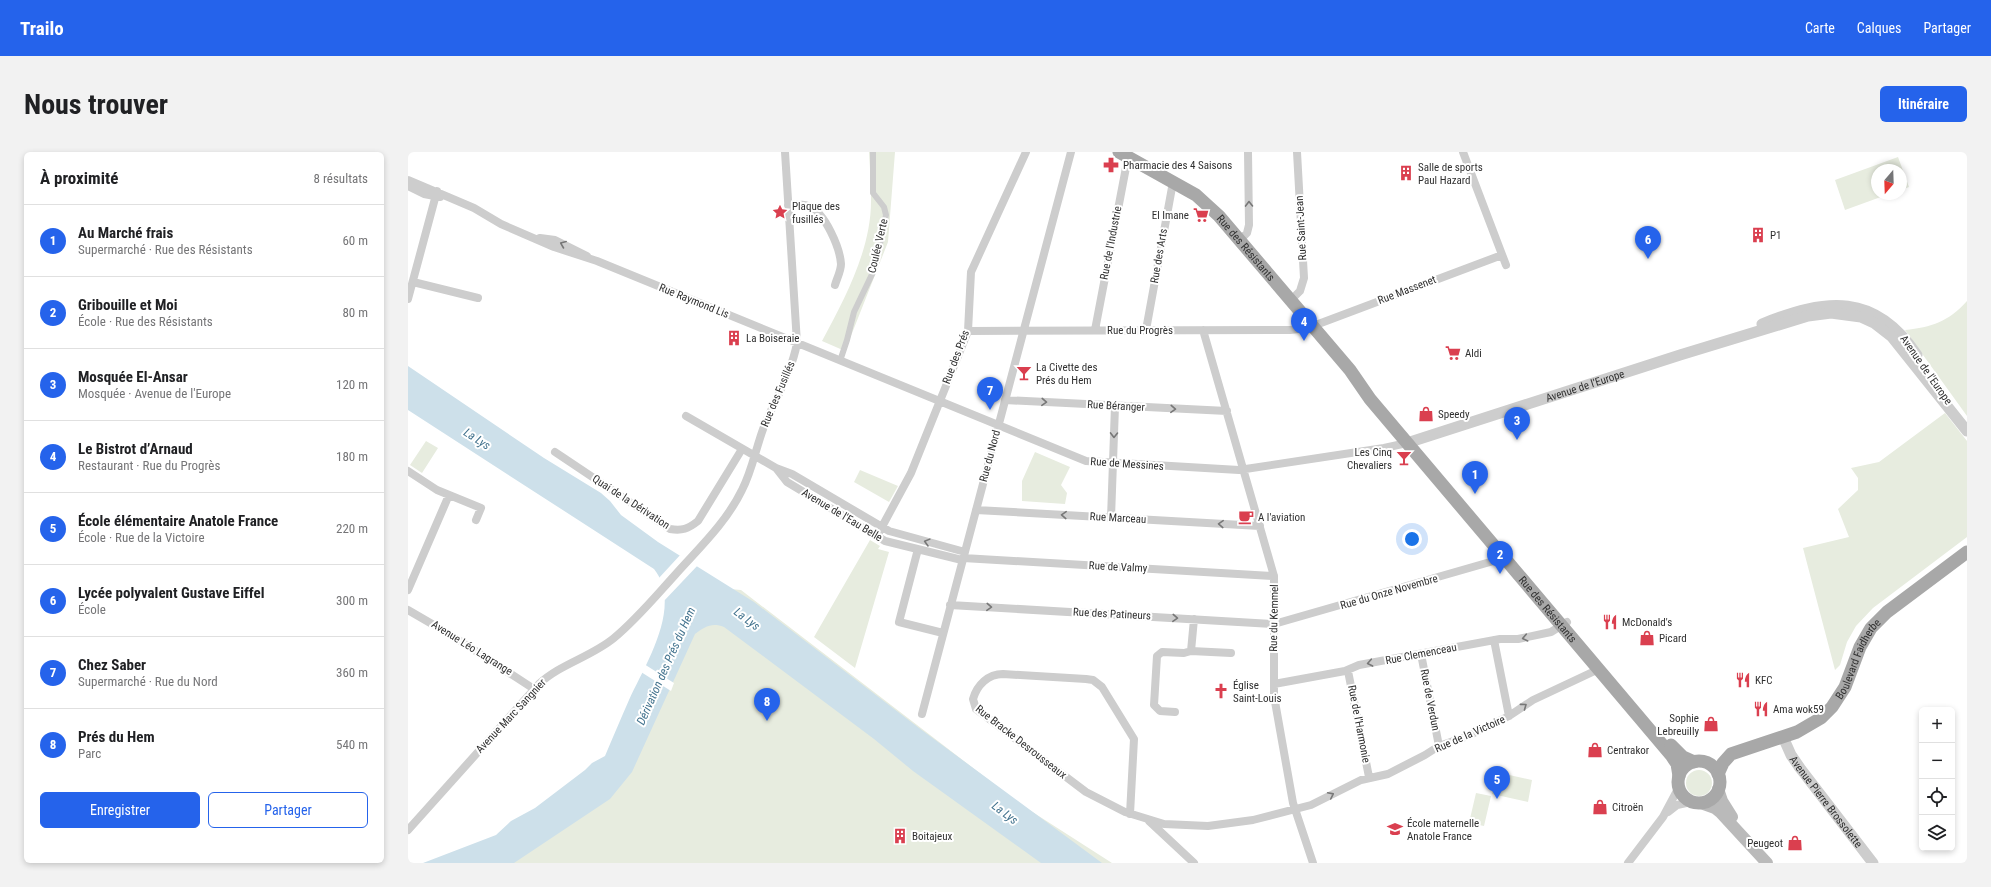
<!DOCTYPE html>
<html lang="fr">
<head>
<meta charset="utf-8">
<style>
	:root { --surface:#fff; --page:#f2f2f2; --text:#202124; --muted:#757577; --line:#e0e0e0; --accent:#2563eb }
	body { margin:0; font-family:"Roboto Condensed",sans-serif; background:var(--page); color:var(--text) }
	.controls { position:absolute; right:12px; bottom:12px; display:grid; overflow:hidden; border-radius:6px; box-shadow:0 2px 6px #0003 }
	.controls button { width:36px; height:36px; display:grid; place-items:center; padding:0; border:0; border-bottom:1px solid var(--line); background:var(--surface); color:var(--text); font:20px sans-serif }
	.compass { position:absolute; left:1463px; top:12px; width:36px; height:36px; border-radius:50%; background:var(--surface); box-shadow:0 2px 6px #0003; rotate:199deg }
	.you { position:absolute; left:1004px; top:387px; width:14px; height:14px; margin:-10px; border:3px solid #fff; border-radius:50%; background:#1a73e8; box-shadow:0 0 0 6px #1a73e833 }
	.badge { display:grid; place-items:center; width:26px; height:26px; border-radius:50%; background:var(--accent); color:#fff; font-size:13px; font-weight:700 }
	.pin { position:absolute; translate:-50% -33px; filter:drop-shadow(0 1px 2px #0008) }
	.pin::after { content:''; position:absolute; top:21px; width:14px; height:12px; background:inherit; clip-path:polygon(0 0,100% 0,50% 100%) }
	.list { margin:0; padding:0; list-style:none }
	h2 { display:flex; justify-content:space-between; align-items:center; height:52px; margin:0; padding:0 16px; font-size:17px }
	h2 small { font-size:13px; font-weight:400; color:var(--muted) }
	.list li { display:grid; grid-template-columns:26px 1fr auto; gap:12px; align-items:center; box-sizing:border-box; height:72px; padding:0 16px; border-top:1px solid var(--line) }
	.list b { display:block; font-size:15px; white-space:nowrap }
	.list p { margin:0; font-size:13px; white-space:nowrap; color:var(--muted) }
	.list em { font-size:13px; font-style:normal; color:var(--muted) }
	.actions { display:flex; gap:8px; padding:12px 16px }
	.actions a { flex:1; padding:9px 0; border:1px solid var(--accent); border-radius:6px; text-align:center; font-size:14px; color:var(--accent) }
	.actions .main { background:var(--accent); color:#fff }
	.icon { flex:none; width:22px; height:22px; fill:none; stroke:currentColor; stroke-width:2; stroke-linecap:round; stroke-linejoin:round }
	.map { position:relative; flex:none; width:1559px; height:711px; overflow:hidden; border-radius:6px }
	header { display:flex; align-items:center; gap:24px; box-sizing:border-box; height:56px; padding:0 20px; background:var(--accent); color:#fff }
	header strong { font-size:19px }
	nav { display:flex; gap:22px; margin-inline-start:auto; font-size:14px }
	.intro { display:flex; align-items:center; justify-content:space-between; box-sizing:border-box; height:96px; padding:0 24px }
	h1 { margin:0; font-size:28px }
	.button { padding:10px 18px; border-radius:6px; background:var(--accent); color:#fff; font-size:14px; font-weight:700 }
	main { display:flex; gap:24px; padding:0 24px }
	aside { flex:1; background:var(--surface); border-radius:6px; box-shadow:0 2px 6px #0003 }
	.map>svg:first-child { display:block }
</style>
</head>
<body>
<header>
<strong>Trailo</strong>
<nav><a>Carte</a><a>Calques</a><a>Partager</a></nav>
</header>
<div class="intro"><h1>Nous trouver</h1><a class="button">Itinéraire</a></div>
<main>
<aside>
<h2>À proximité<small>8 résultats</small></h2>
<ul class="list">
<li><span class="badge">1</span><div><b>Au Marché frais</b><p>Supermarché · Rue des Résistants</p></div><em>60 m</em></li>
<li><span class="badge">2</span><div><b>Gribouille et Moi</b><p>École · Rue des Résistants</p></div><em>80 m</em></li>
<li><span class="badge">3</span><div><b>Mosquée El-Ansar</b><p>Mosquée · Avenue de l'Europe</p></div><em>120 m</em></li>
<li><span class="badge">4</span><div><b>Le Bistrot d’Arnaud</b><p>Restaurant · Rue du Progrès</p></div><em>180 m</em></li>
<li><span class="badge">5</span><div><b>École élémentaire Anatole France</b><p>École · Rue de la Victoire</p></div><em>220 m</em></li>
<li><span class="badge">6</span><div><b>Lycée polyvalent Gustave Eiffel</b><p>École</p></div><em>300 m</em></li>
<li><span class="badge">7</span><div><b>Chez Saber</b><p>Supermarché · Rue du Nord</p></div><em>360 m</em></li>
<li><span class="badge">8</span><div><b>Prés du Hem</b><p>Parc</p></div><em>540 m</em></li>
</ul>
<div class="actions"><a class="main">Enregistrer</a><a>Partager</a></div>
</aside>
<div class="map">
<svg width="1559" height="711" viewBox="0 0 1559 711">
	<rect width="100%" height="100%" fill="#fff"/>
	<path fill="#e7ecdf" d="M461,0h26l-7,90 -43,109 -23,-10c23,-43 49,-91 49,-140 0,-16 -1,-33 -2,-49z
		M1490,5l11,30 -8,3v-20h-24v24h12l-44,16 -10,-30z
		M1559,149v115l-62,-86c27,-3 43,-8 62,-29z
		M1537,261l22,28v96l-94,71 -17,18 -9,16 -7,23 -5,5 -32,-122 46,-11 -11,-28 20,-19v-12l-7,-10 28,-6z
		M18,289l12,7 -16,25 -12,-8z
		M627,300l35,15 -9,18 6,8 -2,11 -43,-3v-20z
		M452,318l38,16 -9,16 -35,-20z
		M462,388l10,6 -2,3 11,3 -34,116 -41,-31z
		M311,436l22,2 279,214 92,59h-677l65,-25 107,-82z
		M1278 631a13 13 0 1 1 26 0a13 13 0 1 1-26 0Z
		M1088,620l36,8 -4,22 -36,-8z
		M1068,641l15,3 -7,30 -15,-3z"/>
	<path fill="#cde0ea" d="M0,214l136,92 57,35 9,8 11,14 37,27 96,60 165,126 183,135h-61l-128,-92 -39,-32 -150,-112c-12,-5 -20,0 -29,7l-63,138 -22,27 -96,64h-91l73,-28 15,-14 24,-13 50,-38 7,-7 13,-7c8,-19 16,-38 24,-56 17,-37 54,-94 25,-131l-246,-159z"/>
	<path fill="#fff" d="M274,401l17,11 -36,38v-10l-5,-13z
		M236,512l30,19 -3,8 -30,-19z"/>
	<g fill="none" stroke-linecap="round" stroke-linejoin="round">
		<path stroke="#cdcdcd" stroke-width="6" d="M432,209l7,-21 7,-28 21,-44 11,-53 -2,-8 -11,-14v-41"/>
		<path stroke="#cdcdcd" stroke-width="8" d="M1055,0l43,113
			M0,28l66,28 27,16 53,23 43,14 489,200 153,9 145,-22 23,-5
			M0,34l16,8 16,3
			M380,53c7,0 16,-2 22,2 15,6 30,41 31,57 0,7 -4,14 -6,21
			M132,86l15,2 32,16
			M832,88l7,-7 2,-8 -1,-73
			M5,130l65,16
			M0,147l29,-108
			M883,148l9,-9 4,-13 -7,-126
			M905,174l189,-71
			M687,178l33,-173
			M738,178l27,-148
			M795,178l71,246v120l19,107 20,60
			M560,179l322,-1 9,-1 10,-7
			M597,248l222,11
			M278,264l90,52 16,6 97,57 76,21
			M147,300l115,77c12,2 18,0 28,-8l44,-72
			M368,316l11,14 98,59 77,19
			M0,319l29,19 44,18 -5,12
			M568,358l284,16
			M703,366l4,-112
			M469,384l34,-63 57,-142 3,-59 55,-120
			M510,397l-19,73 44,11
			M555,406l311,18
			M0,438l41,-95
			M542,453l324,19 230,-66
			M0,458l43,25 83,54
			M786,467l-3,32 40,2
			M1086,488l15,76
			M1013,502l18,92
			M940,519l21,106
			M866,532l71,-13 14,-6 141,-26h18l33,-7 16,-10
			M767,560l-15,-1 -6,-6 3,-49 5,-4 22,1 7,-2
			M514,562l149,-562
			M1260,660l9,-7 14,-3
			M722,662l4,-75 -32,-52 -9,-7 -7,-1 -83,-5c-15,0 -26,11 -30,25l3,10 110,83 39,20 39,12 44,2 45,-6 58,-15 50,-25 27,-6 37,-19 14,-9 29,-10 41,-20 24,-16 66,-31
			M741,669l45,42
			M0,678l131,-146c21,-20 52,-27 75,-46 22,-18 41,-41 61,-63 24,-27 51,-52 67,-85 11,-21 14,-44 23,-66 11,-26 27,-53 32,-81l-12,-191
			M1220,711l35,-46 16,-30"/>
		<g stroke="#cdcdcd" stroke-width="11">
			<path d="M1354,172c64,-26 113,-32 155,31"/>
			<path id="s1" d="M999,291l273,-88 128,-39 23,-3 30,4 13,6 18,14 75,94"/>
			<path id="s2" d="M1375,585l8,18 9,13 73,95"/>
		</g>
		<path stroke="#bababa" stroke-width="12" d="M1310,637l4,12 10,16
			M1293,651l14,5 5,4 47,51"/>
		<g stroke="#a8a8a8" stroke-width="13">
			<path id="s3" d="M711,0l77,43 23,21 131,154 20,29 301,356 6,9 2,12"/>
			<path d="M1263,593l12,12 11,5"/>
			<circle cx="1291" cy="630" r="21"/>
			<path id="s4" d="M1310,622l5,-11 8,-9 66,-22 24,-14 11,-11 13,-20 15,-40 11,-19 16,-16 80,-60"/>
		</g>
	</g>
	<defs><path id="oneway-chevron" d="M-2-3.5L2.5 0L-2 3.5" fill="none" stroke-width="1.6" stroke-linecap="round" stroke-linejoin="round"/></defs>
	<g stroke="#777">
		<use href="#oneway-chevron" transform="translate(841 52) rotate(-91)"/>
		<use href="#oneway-chevron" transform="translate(155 92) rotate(-158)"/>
		<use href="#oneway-chevron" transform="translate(636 250) rotate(3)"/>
		<use href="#oneway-chevron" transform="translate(765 257) rotate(3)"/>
		<use href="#oneway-chevron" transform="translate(706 283) rotate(91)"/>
		<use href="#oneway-chevron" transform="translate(656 363) rotate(-177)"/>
		<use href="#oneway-chevron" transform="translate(813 372) rotate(-177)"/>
		<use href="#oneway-chevron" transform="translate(519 390) rotate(-165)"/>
		<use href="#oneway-chevron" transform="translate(581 455) rotate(3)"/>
		<use href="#oneway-chevron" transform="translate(767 466) rotate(3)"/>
		<use href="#oneway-chevron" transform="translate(1117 486) rotate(168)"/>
		<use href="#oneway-chevron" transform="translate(962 511) rotate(169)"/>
		<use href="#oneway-chevron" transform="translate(1116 554) rotate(-36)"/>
		<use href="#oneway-chevron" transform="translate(923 643) rotate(-26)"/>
	</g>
	<defs>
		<symbol id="pharmacy-bare" viewBox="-9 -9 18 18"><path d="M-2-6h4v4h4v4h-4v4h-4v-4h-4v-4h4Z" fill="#da3f4f" stroke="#fff" stroke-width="2.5" paint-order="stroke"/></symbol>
		<symbol id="building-bare" viewBox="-9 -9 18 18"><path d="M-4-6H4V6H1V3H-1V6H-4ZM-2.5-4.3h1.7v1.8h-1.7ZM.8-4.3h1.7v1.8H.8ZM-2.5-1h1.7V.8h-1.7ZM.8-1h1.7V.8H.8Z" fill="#da3f4f" stroke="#fff" stroke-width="2.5" paint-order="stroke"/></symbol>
		<symbol id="sight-bare" viewBox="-9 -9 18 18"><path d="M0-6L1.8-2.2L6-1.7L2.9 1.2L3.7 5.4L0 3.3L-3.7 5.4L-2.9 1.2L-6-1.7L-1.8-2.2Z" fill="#da3f4f" stroke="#fff" stroke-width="2.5" paint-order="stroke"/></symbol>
		<symbol id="supermarket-bare" viewBox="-9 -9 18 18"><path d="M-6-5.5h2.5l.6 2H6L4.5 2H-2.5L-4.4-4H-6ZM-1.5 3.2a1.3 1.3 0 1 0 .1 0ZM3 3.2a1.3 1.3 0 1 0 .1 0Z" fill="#da3f4f" stroke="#fff" stroke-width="2.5" paint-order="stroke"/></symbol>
		<symbol id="bar-bare" viewBox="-9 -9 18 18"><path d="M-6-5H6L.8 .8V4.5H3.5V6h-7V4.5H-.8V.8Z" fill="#da3f4f" stroke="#fff" stroke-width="2.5" paint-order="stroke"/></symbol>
		<symbol id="shop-bare" viewBox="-9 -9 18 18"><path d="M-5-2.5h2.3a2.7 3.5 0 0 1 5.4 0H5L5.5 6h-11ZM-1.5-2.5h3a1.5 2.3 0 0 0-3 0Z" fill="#da3f4f" stroke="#fff" stroke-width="2.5" paint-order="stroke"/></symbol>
		<symbol id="cafe-bare" viewBox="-9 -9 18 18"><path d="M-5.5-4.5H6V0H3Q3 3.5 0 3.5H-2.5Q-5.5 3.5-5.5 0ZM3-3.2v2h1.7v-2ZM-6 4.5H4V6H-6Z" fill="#da3f4f" stroke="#fff" stroke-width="2.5" paint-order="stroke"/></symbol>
		<symbol id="restaurant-bare" viewBox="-9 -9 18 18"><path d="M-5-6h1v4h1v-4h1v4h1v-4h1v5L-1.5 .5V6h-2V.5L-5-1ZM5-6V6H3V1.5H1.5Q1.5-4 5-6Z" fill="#da3f4f" stroke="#fff" stroke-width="2.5" paint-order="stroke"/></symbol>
		<symbol id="church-bare" viewBox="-9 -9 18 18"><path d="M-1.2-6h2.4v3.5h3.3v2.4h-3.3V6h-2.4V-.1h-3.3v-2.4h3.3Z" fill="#da3f4f" stroke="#fff" stroke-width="2.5" paint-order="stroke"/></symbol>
		<symbol id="school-bare" viewBox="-9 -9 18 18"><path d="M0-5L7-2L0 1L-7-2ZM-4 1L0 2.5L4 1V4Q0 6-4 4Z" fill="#da3f4f" stroke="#fff" stroke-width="2.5" paint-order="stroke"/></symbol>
	</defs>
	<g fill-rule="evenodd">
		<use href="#pharmacy-bare" x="692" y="2" width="22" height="22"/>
		<use href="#building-bare" x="987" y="10" width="22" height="22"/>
		<use href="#sight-bare" x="361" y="49" width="22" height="22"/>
		<use href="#supermarket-bare" x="782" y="52" width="22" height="22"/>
		<use href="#building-bare" x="1339" y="72" width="22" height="22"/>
		<use href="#building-bare" x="315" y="175" width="22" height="22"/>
		<use href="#supermarket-bare" x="1034" y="190" width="22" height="22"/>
		<use href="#bar-bare" x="605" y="210" width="22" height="22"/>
		<use href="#shop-bare" x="1007" y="251" width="22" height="22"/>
		<use href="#bar-bare" x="985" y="295" width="22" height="22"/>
		<use href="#cafe-bare" x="827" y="354" width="22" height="22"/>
		<use href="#restaurant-bare" x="1191" y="459" width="22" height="22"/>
		<use href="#shop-bare" x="1228" y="475" width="22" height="22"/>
		<use href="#restaurant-bare" x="1324" y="517" width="22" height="22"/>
		<use href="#church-bare" x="802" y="528" width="22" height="22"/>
		<use href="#restaurant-bare" x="1342" y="546" width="22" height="22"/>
		<use href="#shop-bare" x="1292" y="561" width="22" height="22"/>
		<use href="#shop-bare" x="1176" y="587" width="22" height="22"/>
		<use href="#shop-bare" x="1181" y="644" width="22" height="22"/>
		<use href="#school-bare" x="976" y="666" width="22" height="22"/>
		<use href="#building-bare" x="481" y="673" width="22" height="22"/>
		<use href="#shop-bare" x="1376" y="680" width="22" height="22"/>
	</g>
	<g text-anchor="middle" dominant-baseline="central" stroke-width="4" stroke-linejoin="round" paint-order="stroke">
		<g font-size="11" fill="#303030" stroke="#fff" text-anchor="start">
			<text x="715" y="13">Pharmacie des 4 Saisons</text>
			<text x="1010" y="15">Salle de sports<tspan x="1010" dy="13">Paul Hazard</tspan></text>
			<text x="384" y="54">Plaque des<tspan x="384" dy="13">fusillés</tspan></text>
			<text x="781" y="63" text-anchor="end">El Imane</text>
			<text x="1362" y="83">P1</text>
			<text x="338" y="186">La Boiseraie</text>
			<text x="1057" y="201">Aldi</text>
			<text x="628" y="215">La Civette des<tspan x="628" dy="13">Prés du Hem</tspan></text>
			<text x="1030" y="262">Speedy</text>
			<text x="984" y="300" text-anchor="end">Les Cinq<tspan x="984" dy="13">Chevaliers</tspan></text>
			<text x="850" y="365">A l'aviation</text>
			<text x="1214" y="470">McDonald's</text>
			<text x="1251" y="486">Picard</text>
			<text x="1347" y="528">KFC</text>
			<text x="825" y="533">Église<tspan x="825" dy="13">Saint-Louis</tspan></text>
			<text x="1365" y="557">Ama wok59</text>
			<text x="1291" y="566" text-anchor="end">Sophie<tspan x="1291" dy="13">Lebreuilly</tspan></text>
			<text x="1199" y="598">Centrakor</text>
			<text x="1204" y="655">Citroën</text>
			<text x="999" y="671">École maternelle<tspan x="999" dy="13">Anatole France</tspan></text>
			<text x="504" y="684">Boitajeux</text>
			<text x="1375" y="691" text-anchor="end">Peugeot</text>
		</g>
		<g font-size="11" fill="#303030" stroke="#fff">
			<text transform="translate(893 76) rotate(-93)">Rue Saint-Jean</text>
			<text transform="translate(703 91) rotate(-79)">Rue de l'Industrie</text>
			<text transform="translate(470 94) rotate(-77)">Coulée Verte</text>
			<text stroke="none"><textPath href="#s3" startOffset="161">Rue des Résistants</textPath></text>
			<text transform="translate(751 104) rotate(-80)">Rue des Arts</text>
			<text transform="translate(999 138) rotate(-21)">Rue Massenet</text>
			<text transform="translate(286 149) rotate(22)">Rue Raymond Lis</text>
			<text x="732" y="178">Rue du Progrès</text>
			<text transform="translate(548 205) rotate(-69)">Rue des Prés</text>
			<text transform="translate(1518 218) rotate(55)">Avenue de l'Europe</text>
			<text stroke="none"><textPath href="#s1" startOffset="187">Avenue de l'Europe</textPath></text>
			<text transform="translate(370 242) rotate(-67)">Rue des Fusillés</text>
			<text transform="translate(708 254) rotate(3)">Rue Béranger</text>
			<text transform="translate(582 304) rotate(-75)">Rue du Nord</text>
			<text transform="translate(719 312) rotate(4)">Rue de Messines</text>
			<text transform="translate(223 350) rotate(33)">Quai de la Dérivation</text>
			<text transform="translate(434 363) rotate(31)">Avenue de l'Eau Belle</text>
			<text transform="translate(710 366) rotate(3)">Rue Marceau</text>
			<text transform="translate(710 415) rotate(3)">Rue de Valmy</text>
			<text transform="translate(981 440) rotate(-16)">Rue du Onze Novembre</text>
			<text stroke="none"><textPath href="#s3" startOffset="632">Rue des Résistants</textPath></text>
			<text transform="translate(704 462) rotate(3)">Rue des Patineurs</text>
			<text transform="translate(866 466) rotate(-89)">Rue du Kemmel</text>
			<text transform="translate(64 496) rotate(32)">Avenue Léo Lagrange</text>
			<text transform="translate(1013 502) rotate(-11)">Rue Clemenceau</text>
			<text stroke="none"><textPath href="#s4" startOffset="192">Boulevard Faidherbe</textPath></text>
			<text transform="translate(1022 548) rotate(79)">Rue de Verdun</text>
			<text transform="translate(103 564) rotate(-47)">Avenue Marc Sangnier</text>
			<text transform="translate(951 572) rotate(79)">Rue de l'Harmonie</text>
			<text transform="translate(1062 582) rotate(-24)">Rue de la Victoire</text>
			<text transform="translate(613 590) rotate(38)">Rue Bracke Desrousseaux</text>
			<text stroke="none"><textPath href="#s2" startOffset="78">Avenue Pierre Brossolette</textPath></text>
		</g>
		<g font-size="12" font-style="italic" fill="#43738e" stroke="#fff">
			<text transform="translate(69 287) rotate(33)">La Lys</text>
			<text transform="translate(339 467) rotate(37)">La Lys</text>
			<text transform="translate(258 514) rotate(-66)">Dérivation des Prés du Hem</text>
			<text transform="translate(597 661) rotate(37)">La Lys</text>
		</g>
	</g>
</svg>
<div class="controls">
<button>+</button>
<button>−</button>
<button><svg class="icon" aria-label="locate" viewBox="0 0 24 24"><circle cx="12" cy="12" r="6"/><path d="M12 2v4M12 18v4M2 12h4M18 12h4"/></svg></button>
<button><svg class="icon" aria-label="layers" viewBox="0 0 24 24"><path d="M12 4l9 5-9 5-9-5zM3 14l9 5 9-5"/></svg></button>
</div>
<svg class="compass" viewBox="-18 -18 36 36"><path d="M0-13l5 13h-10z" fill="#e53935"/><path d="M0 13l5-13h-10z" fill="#757577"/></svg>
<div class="you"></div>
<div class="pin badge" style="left:1067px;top:342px">1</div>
<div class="pin badge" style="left:1092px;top:422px">2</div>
<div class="pin badge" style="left:1109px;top:288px">3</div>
<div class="pin badge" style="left:896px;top:189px">4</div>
<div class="pin badge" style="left:1089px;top:647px">5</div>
<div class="pin badge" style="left:1240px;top:107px">6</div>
<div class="pin badge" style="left:582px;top:258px">7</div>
<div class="pin badge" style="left:359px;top:569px">8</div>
</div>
</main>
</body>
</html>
